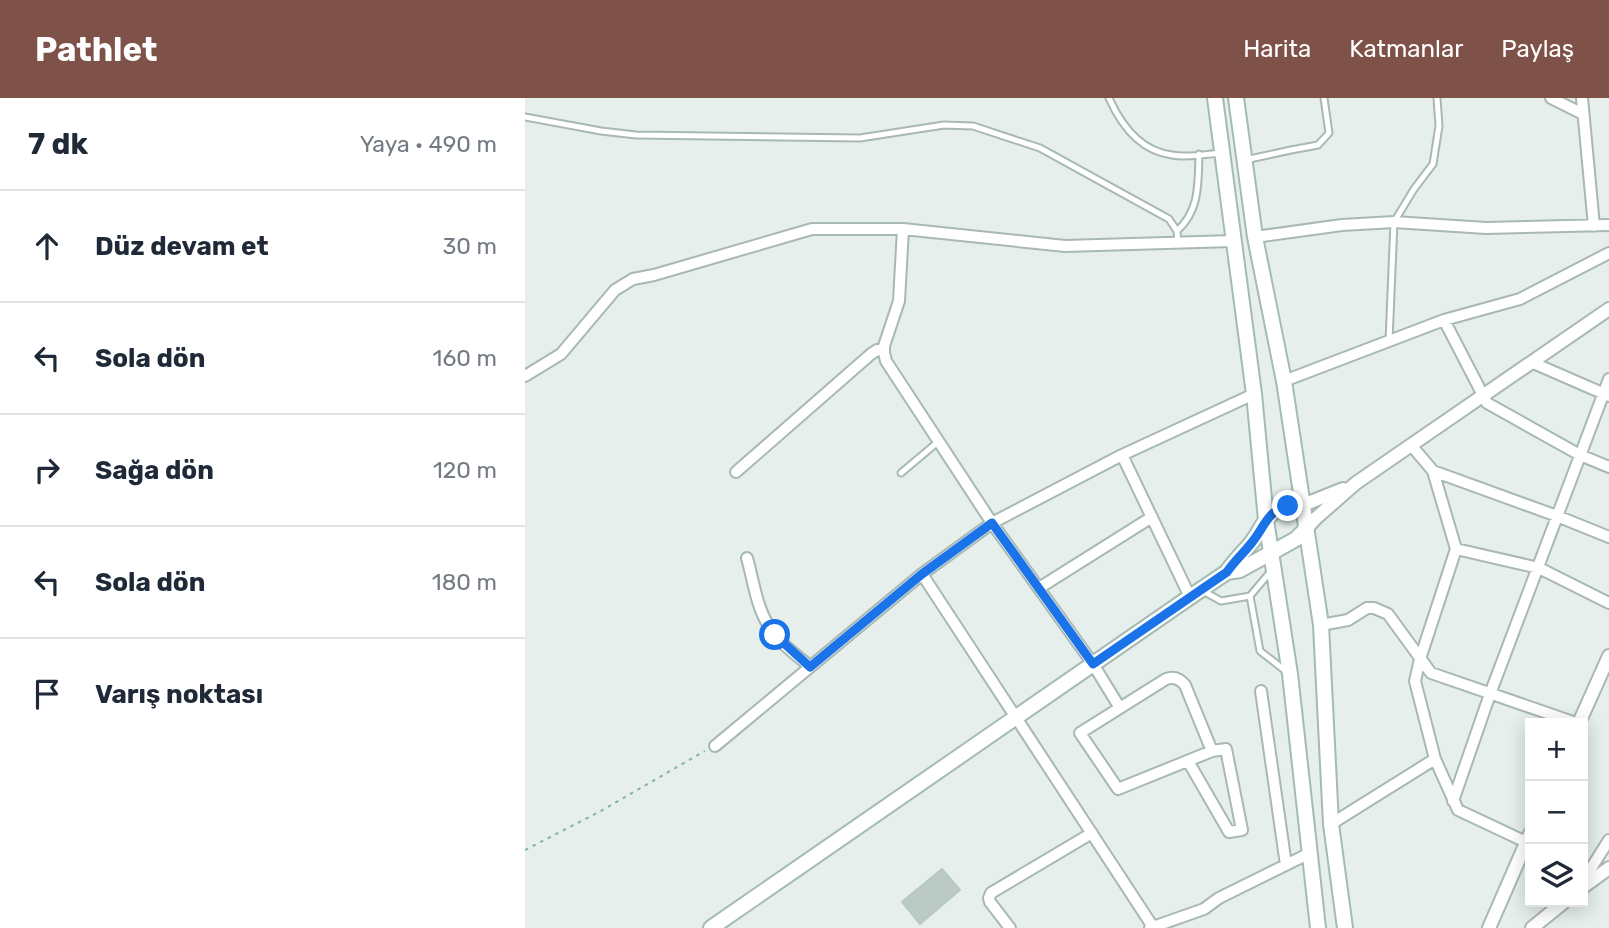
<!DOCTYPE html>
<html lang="tr">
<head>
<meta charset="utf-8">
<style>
	:root { --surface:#fff; --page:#f6f6f7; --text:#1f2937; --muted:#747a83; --line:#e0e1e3; --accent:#7f5249 }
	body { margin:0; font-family:Rubik,sans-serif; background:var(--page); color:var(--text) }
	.controls { position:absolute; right:21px; bottom:21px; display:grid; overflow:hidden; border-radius:0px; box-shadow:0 4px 18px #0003 }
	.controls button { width:63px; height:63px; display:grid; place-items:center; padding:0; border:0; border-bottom:2px solid var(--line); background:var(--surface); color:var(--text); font:35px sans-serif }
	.stop { position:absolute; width:21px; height:21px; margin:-16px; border:5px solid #1a73e8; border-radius:50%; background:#fff }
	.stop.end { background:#1a73e8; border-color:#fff; box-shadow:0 2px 7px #0008 }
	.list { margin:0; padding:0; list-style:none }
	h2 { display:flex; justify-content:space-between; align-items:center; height:91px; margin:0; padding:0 28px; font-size:30px }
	h2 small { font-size:23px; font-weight:400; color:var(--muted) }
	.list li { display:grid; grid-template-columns:46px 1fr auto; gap:21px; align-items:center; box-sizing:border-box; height:112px; padding:0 28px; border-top:2px solid var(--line) }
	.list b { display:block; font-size:26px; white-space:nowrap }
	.list em { font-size:23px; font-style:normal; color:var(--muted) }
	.icon { flex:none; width:38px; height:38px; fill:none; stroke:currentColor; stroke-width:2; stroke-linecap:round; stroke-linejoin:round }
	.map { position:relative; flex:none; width:1084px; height:830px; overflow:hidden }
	header { display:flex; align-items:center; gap:42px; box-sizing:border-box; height:98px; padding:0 35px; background:var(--accent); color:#fff }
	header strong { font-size:33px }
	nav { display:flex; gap:38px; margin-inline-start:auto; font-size:24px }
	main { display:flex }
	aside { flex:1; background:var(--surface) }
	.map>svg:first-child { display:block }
</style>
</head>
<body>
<header>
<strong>Pathlet</strong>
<nav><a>Harita</a><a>Katmanlar</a><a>Paylaş</a></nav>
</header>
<main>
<aside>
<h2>7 dk<small>Yaya · 490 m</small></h2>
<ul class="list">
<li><svg class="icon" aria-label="ahead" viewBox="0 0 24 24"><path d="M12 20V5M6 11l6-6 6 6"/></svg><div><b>Düz devam et</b></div><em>30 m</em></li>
<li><svg class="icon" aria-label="left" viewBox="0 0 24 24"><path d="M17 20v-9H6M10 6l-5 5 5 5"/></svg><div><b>Sola dön</b></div><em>160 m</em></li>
<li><svg class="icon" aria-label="right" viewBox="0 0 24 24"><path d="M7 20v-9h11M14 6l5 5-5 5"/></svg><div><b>Sağa dön</b></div><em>120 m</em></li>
<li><svg class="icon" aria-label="left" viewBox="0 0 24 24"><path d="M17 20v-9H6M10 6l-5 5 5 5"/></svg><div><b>Sola dön</b></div><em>180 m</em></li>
<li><svg class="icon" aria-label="arrive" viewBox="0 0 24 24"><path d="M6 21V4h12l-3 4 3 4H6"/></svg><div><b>Varış noktası</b></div></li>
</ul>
</aside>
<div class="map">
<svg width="1084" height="830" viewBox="0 0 1084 830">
	<rect width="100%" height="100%" fill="#e6efeb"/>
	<path fill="#bbcac4" stroke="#b8c9c2" stroke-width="2" d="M417,771l18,21 -40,34 -18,-22z"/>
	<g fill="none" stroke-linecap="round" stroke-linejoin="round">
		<defs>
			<path id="service" d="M584,0c12,27 31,53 63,57 15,3 34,-1 50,-2
				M0,19l76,14 35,4 224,3 84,-13 29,1 67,22 129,71 8,12 1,11
				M720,62l46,-10 27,-5 11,-12 -5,-35
				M652,133c23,-21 21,-47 22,-77
				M864,243l5,-119 20,-33 19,-25 6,-38 -2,-28
				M376,375l38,-32
				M746,473l-21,25 10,55 27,21
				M678,493l18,10 29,-5"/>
			<path id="minor" d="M1026,0l32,16
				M1057,0l12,128
				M730,139l87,-12 52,-3 92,6 123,-3
				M919,222l43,83 93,52 29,12
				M1006,264l78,34
				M0,278l36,-22 54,-64 18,-11 21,-4 158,-46h91
				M759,283l160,-61 76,-21 89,-46
				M886,347l22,26 23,78 -36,110 -5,22 20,78 23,51 68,32
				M597,357l68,142
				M908,373l124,45 52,21
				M211,374l135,-118 6,-4h7
				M931,451l83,19 70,35
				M222,460c6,21 9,46 20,65 9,18 29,31 43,44
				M397,476l231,353
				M514,490l113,-71
				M796,527l27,-5 19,-12h7l14,6 43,59 145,50
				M736,593l25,174
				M595,610l-27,-44 -101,-141 -106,-162 -2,-8v-7l15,-45 4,-72 162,17 168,-5
				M190,648l207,-172 70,-51 130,-68 132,-61
				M663,663l41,71 13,-2 -16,-81 -14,2 -94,38 -38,-56 86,-54c8,-3 14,0 19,6l27,66
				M928,703l37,-107 119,-315
				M806,726l104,-65
				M1058,783l26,-41
				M485,830l-20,-26 -1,-4 2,-5 101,-60
				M625,830l54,-19 15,-11 91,-45"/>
			<path id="tertiary" d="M778,407l40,-16
				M781,431l10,-11 40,-35 253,-174
				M1054,625l30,-67
				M1058,789l26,-19
				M964,830l41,-94
				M1007,830l32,-26"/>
			<path id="secondary" d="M690,0l39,296 12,126 24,154 28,254
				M711,0l19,139 29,144 37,244 10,199 14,104
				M702,474c8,-12 17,-20 25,-30 8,-10 13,-25 24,-32 7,-5 18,-4 27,-5
				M186,830l479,-331 37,-25 13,-2 56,-31 10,-10"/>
		</defs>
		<use href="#service" stroke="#a8b8b2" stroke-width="9"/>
		<use href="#minor" stroke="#a8b8b2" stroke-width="14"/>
		<use href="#tertiary" stroke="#a8b8b2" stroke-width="16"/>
		<use href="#secondary" stroke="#a4bbb3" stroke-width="18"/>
		<path stroke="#86b3a5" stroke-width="2" stroke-dasharray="3.5 5" stroke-linecap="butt" d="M0,752l74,-38 106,-61"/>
		<use href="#service" stroke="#fff" stroke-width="5"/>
		<use href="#minor" stroke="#fff" stroke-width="10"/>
		<use href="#tertiary" stroke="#fff" stroke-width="12"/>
		<use href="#secondary" stroke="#fff" stroke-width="14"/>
	</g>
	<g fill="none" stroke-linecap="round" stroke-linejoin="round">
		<path stroke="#1a73e8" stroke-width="9" d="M250,537l35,32 112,-93 70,-51 101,141 134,-92c8,-12 18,-20 26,-31 11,-14 16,-32 35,-35"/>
	</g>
</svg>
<div class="controls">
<button>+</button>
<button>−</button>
<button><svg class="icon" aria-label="layers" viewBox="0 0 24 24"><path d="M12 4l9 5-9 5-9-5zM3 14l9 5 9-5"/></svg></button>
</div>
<div class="stop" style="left:250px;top:537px"></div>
<div class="stop end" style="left:763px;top:408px"></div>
</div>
</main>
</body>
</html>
